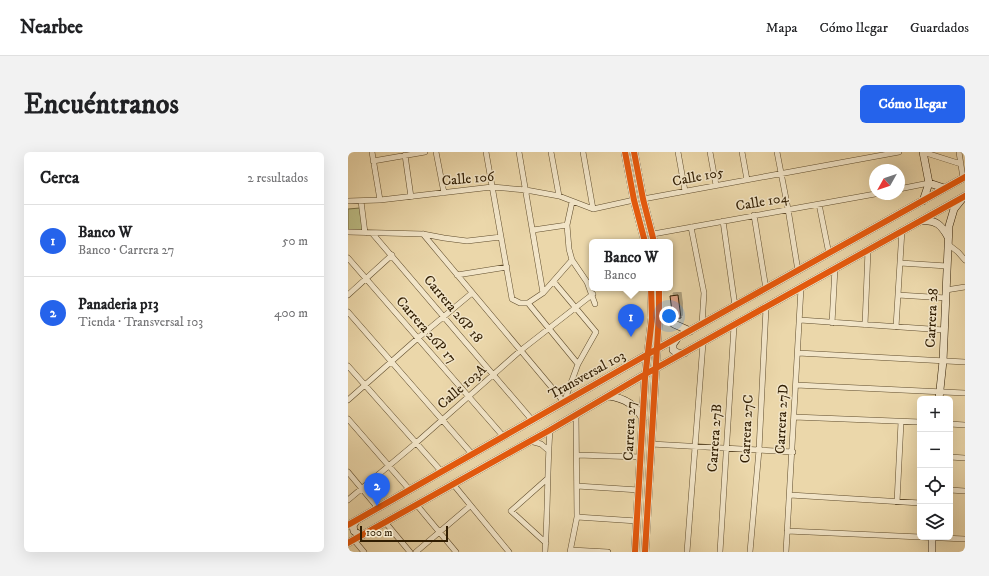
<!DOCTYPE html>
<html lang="es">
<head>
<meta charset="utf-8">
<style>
	:root { --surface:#fff; --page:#f2f2f2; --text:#202124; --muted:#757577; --line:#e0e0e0; --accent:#2563eb }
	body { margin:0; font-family:"IM FELL DW Pica",serif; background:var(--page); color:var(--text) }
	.controls { position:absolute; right:12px; bottom:12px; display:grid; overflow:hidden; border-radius:6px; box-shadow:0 4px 16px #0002 }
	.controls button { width:36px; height:36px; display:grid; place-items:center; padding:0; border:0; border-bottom:1px solid var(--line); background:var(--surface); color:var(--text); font:20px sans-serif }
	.compass { position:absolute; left:521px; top:12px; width:36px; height:36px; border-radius:50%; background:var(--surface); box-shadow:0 4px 16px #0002; rotate:230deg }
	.scale { position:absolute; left:12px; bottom:10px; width:88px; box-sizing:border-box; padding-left:4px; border:2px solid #301d02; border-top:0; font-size:11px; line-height:14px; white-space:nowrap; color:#301d02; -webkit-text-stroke:3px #f2e5c8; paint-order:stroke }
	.you { position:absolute; left:321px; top:164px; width:14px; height:14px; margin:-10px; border:3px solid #fff; border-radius:50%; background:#1a73e8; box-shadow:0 0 0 6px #1a73e833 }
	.badge { display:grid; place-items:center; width:26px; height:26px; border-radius:50%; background:var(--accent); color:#fff; font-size:13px; font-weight:700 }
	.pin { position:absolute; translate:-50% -33px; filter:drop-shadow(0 1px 2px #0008) }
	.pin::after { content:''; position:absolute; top:21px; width:14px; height:12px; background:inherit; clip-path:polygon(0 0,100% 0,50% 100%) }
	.popup { position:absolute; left:241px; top:87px; width:84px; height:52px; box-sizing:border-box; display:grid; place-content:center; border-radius:6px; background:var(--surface); filter:drop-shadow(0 1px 3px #0005); font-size:13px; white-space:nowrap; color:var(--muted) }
	.popup b { font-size:15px; color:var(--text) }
	.popup::after { content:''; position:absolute; left:50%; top:100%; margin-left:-8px; border:8px solid transparent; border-top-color:var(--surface) }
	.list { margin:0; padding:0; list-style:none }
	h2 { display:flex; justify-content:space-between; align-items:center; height:52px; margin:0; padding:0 16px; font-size:17px }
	h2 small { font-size:13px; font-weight:400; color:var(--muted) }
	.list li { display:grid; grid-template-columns:26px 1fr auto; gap:12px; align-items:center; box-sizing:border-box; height:72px; padding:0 16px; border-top:1px solid var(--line) }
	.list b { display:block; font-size:15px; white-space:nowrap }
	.list p { margin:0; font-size:13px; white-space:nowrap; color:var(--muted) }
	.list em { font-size:13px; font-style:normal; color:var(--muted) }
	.icon { flex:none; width:22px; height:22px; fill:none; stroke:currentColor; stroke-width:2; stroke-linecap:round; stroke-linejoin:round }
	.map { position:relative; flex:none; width:617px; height:400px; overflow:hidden; border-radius:6px }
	header { display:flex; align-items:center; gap:24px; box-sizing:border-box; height:56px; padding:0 20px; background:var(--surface); border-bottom:1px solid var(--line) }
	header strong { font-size:19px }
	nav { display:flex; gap:22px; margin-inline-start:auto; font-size:14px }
	.intro { display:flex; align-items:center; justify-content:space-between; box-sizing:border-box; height:96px; padding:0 24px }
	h1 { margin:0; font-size:28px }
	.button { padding:10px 18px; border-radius:6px; background:var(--accent); color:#fff; font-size:14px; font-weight:700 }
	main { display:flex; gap:24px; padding:0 24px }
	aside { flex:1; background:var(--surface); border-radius:6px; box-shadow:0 4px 16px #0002 }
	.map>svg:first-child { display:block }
</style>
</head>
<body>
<header>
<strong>Nearbee</strong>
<nav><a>Mapa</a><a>Cómo llegar</a><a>Guardados</a></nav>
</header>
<div class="intro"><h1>Encuéntranos</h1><a class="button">Cómo llegar</a></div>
<main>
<aside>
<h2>Cerca<small>2 resultados</small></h2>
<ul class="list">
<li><span class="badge">1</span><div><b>Banco W</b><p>Banco · Carrera 27</p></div><em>50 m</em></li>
<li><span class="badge">2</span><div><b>Panaderia p13</b><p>Tienda · Transversal 103</p></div><em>400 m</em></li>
</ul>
</aside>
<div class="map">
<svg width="617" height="400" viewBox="0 0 617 400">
	<defs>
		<filter id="shadow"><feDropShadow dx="3" dy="-3" stdDeviation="0" flood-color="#0004"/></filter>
	</defs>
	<rect width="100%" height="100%" fill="#ebd7aa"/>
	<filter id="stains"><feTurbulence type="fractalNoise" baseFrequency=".005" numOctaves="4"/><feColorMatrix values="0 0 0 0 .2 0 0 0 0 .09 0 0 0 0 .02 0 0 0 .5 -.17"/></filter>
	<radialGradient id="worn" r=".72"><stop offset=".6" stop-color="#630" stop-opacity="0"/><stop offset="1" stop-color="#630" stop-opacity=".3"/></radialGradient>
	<path fill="#bcbd85" stroke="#766d44" d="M12,56l3,23h-15v-22z"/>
	<path fill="#dca082" stroke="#301d02" filter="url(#shadow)" d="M330,143l3,23 -8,1 -3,-23z"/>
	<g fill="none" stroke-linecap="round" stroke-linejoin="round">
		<defs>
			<path id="street" d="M24,0l8,48
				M88,0l8,41
				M138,0l26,147 8,4h8
				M171,0l24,141
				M203,0l8,44
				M235,0l10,57
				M330,0l7,39
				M362,0l6,33
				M394,0l5,28
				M429,0l11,57 10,62
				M575,0l38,12
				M611,0l4,26
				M57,3l6,42
				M25,9l52,-9
				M551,37l30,-6
				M295,47l256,-47
				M0,49l32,-1 112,-13 34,3 33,6 34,13 41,-9
				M13,49l4,32
				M224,50l-5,23 2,24 3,11 15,22 8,22
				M471,52l10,50
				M406,63l12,74
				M375,69l12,85
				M343,75l13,66 -2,31
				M185,78l34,-5
				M0,80l75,2 21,4 23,3 34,-4
				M24,81l160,187
				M75,82l141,168 14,-38 18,-32 -42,-50
				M305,82l222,-40
				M601,93l9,7 7,8
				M0,106l155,178
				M552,111l47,3
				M109,123l50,-8
				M598,138l19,-3
				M0,143l44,-40
				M550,143l48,3
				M180,151l50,61
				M180,151l15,-10 29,-33
				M0,160l124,142
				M452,168l144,10
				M484,171l3,-55
				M517,173l3,-75
				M548,175l6,-97
				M450,201l167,9
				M0,214l93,105
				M448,233l169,8
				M0,248l70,-62 54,-45
				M446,265l126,5
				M0,267l61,70
				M602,272l15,1
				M182,289l11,3 7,6
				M303,292l142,8
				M229,303l64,2
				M602,305l15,1
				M0,320l30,36
				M105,332l56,68
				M229,334l62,4
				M602,338l15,1
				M442,343l130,8
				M0,348l68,-57 104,-92 73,-57
				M549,350l4,-80
				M68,352l40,48
				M229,365l60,4
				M37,370l25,30
				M439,379l178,8
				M6,388l10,12
				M198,391l-35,-32 36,-32
				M223,398l37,2
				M68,400l54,-46
				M197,400c3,-41 2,-81 5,-122
				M222,400l7,-35 -1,-103
				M339,400l16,-209
				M372,400l14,-226
				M402,400l9,-102 7,-142
				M438,400l15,-264"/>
			<path id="secondary" d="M277,0l9,48 11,42
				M286,0l9,47 11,43
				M581,31l15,5
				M575,49l6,-18 -6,-31
				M574,69c14,-2 20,5 26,16
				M311,161l15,11 16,7
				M328,188l-3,4v6l6,4 5,-1
				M261,244c15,2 27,9 34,23
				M591,247l4,-38 6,-135 5,-17 8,-10
				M8,369l-3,5 1,5 4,3h6
				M0,373l309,-176 308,-172
				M0,391l202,-113 92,-54 323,-180
				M287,400l10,-174 7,-60 -1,-30
				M297,400l14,-239v-25
				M584,400v-15"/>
		</defs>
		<use href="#street" stroke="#5f4c2c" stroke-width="6"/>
		<use href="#secondary" stroke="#301d02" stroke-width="8"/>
		<use href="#street" stroke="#f2e5c8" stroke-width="5"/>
		<use href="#secondary" stroke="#f2e5c8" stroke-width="7"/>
		<defs>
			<path id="cycleway" d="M277,0l9,48 11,42
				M286,0l9,47 11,43
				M0,373l309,-176 308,-172
				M0,391l202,-113 92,-54 323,-180
				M287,400l10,-174 7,-60 -1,-30
				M297,400l14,-239v-25"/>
		</defs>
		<use href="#cycleway" stroke="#f2e5c8" stroke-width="8"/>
		<use href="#cycleway" stroke="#e8590c" stroke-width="6"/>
	</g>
	<g text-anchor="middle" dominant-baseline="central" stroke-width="3" stroke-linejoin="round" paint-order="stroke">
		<g font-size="14" fill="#301d02" stroke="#f2e5c8">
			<text transform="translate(350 25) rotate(-11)">Calle 105</text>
			<text transform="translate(120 27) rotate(-5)">Calle 106</text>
			<text transform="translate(414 50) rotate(-10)">Calle 104</text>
			<text transform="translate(105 157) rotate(50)">Carrera 26P 18</text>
			<text transform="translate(584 166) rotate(-87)">Carrera 28</text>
			<text transform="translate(78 178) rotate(49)">Carrera 26P 17</text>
			<text transform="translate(239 223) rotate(-29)">Transversal 103</text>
			<text transform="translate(114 235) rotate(-41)">Calle 103A</text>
			<text transform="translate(434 267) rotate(-87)">Carrera 27D</text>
			<text transform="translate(399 277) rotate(-87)">Carrera 27C</text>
			<text transform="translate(282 279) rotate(-87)">Carrera 27</text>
			<text transform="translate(367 286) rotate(-86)">Carrera 27B</text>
		</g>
	</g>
	<rect width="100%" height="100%" filter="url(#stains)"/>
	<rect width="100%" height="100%" fill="url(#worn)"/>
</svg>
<div class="controls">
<button>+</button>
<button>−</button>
<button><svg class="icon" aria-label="locate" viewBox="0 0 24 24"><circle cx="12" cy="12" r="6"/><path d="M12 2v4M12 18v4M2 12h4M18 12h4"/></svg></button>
<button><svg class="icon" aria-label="layers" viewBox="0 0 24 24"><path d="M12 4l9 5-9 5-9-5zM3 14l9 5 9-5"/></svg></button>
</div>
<svg class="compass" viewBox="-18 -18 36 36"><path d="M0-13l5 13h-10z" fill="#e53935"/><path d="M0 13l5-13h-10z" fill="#757577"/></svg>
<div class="scale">100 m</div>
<div class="you"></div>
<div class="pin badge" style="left:283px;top:185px">1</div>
<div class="popup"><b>Banco W</b>Banco</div>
<div class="pin badge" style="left:29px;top:354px">2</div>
</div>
</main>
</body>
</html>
